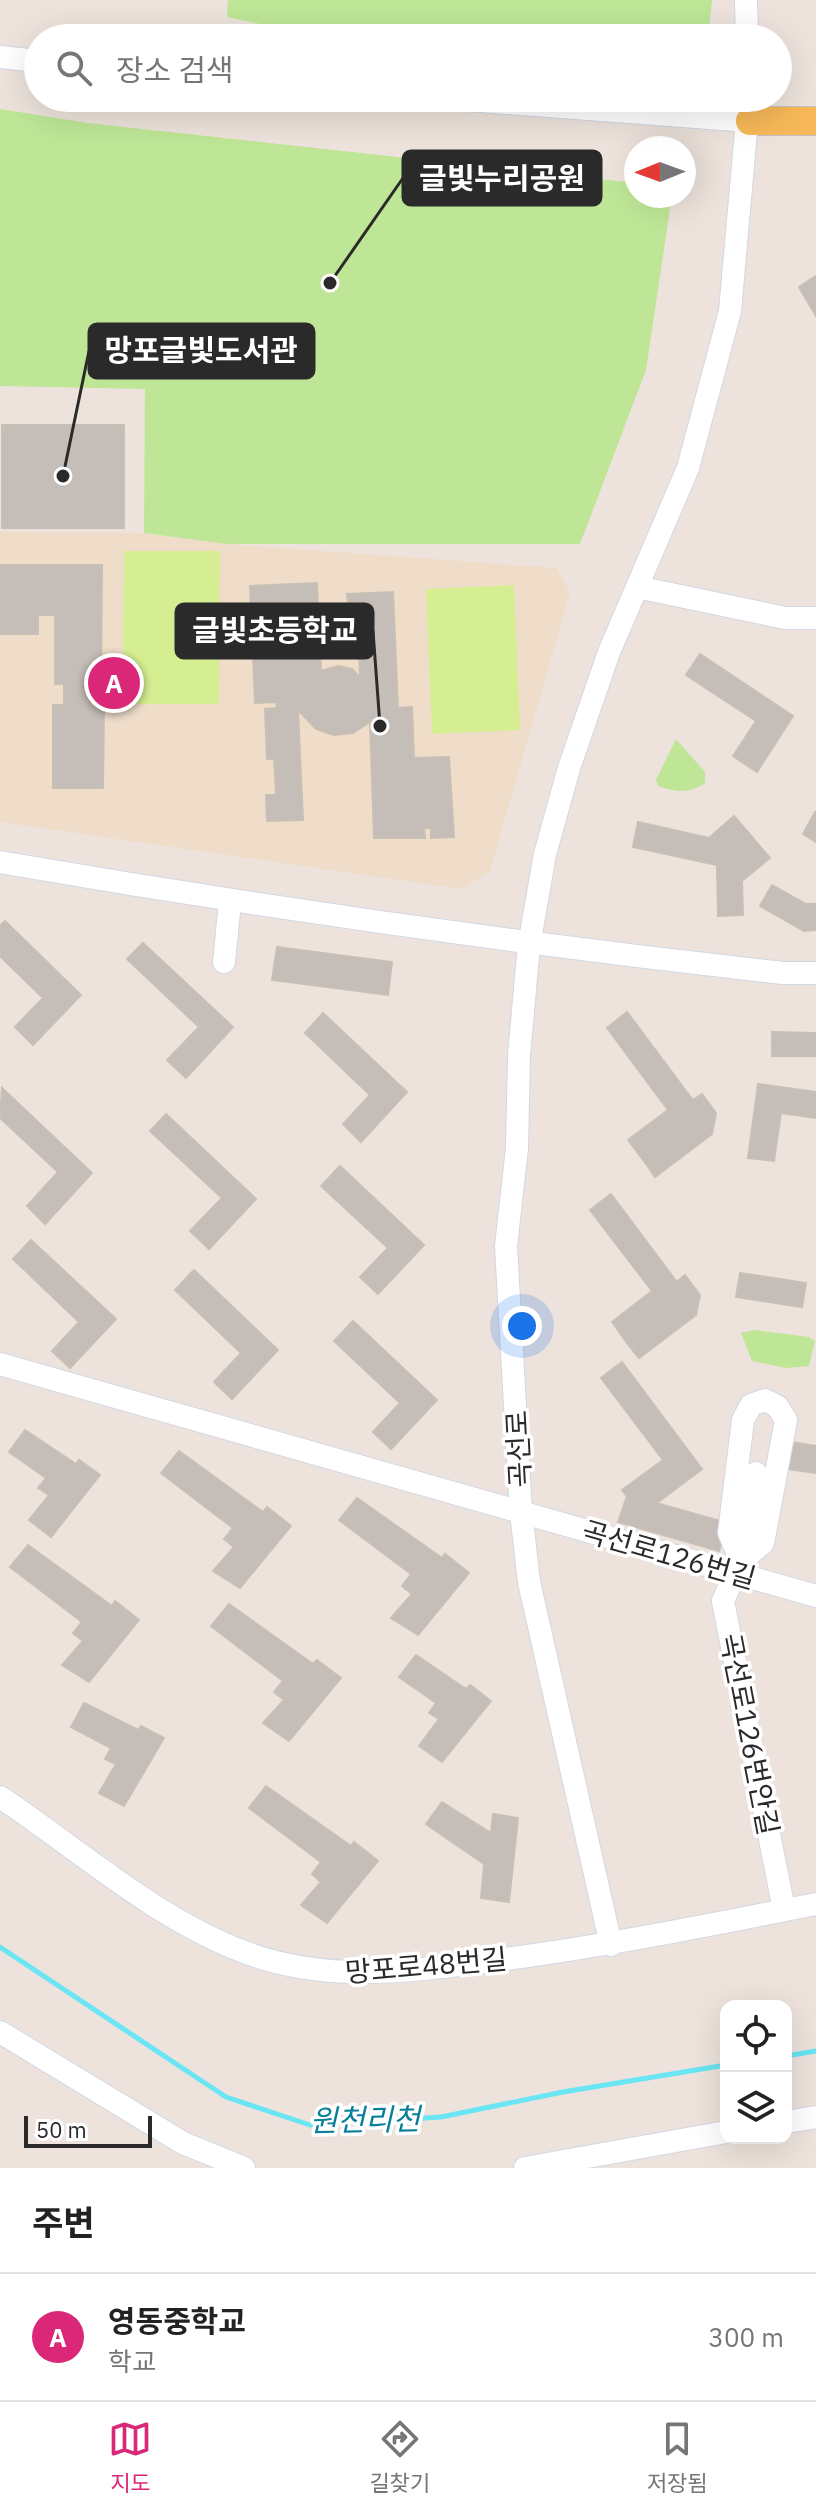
<!DOCTYPE html>
<html lang="ko">
<head>
<meta charset="utf-8">
<style>
	:root { --surface:#fff; --page:#f6f6f6; --text:#222; --muted:#767676; --line:#e0e0e0; --accent:#db2777 }
	body { margin:0; font-family:"IBM Plex Sans","Noto Sans KR",sans-serif; background:var(--page); color:var(--text) }
	.controls { position:absolute; right:24px; bottom:24px; display:grid; overflow:hidden; border-radius:16px; box-shadow:0 8px 32px #0002 }
	.controls button { width:72px; height:72px; display:grid; place-items:center; padding:0; border:0; border-bottom:2px solid var(--line); background:var(--surface); color:var(--text); font:40px sans-serif }
	.compass { position:absolute; left:624px; top:136px; width:72px; height:72px; border-radius:50%; background:var(--surface); box-shadow:0 8px 32px #0002; rotate:269deg }
	.scale { position:absolute; left:24px; bottom:20px; width:128px; box-sizing:border-box; padding-left:8px; border:4px solid #2a2a2a; border-top:0; font-size:22px; line-height:28px; white-space:nowrap; color:#2a2a2a; -webkit-text-stroke:6px #fff; paint-order:stroke }
	.you { position:absolute; left:522px; top:1326px; width:28px; height:28px; margin:-20px; border:6px solid #fff; border-radius:50%; background:#1a73e8; box-shadow:0 0 0 12px #1a73e833 }
	.badge { display:grid; place-items:center; width:52px; height:52px; border-radius:50%; background:var(--accent); color:#fff; font-size:26px; font-weight:700 }
	.pin { position:absolute; translate:-50% -50%; border:4px solid #fff; box-shadow:0 2px 8px #0006 }
	.list { margin:0; padding:0; list-style:none }
	h2 { display:flex; justify-content:space-between; align-items:center; height:104px; margin:0; padding:0 32px; font-size:34px }
	h2 small { font-size:26px; font-weight:400; color:var(--muted) }
	.list li { display:grid; grid-template-columns:52px 1fr auto; gap:24px; align-items:center; box-sizing:border-box; height:128px; padding:0 32px; border-top:2px solid var(--line) }
	.list b { display:block; font-size:30px; white-space:nowrap }
	.list p { margin:0; font-size:26px; white-space:nowrap; color:var(--muted) }
	.list em { font-size:26px; font-style:normal; color:var(--muted) }
	.icon { flex:none; width:44px; height:44px; fill:none; stroke:currentColor; stroke-width:2; stroke-linecap:round; stroke-linejoin:round }
	.map { position:relative; flex:none; width:816px; height:2168px; overflow:hidden }
	.search { position:absolute; background:var(--surface); box-shadow:0 8px 32px #0002; left:24px; right:24px; top:24px; height:88px; display:flex; align-items:center; gap:20px; box-sizing:border-box; padding:0 28px; border-radius:44px; color:var(--muted); font-size:30px }
	.sheet { height:232px; background:var(--surface) }
	nav { display:flex; justify-content:space-around; align-items:center; box-sizing:border-box; height:112px; border-top:2px solid var(--line); background:var(--surface); font-size:22px; color:var(--muted) }
	nav a { display:grid; justify-items:center; gap:4px }
	nav .on { color:var(--accent) }
	.map>svg:first-child { display:block }
</style>
</head>
<body>
<div class="map">
<svg width="816" height="2168" viewBox="0 0 816 2168">
	<rect width="100%" height="100%" fill="#ede3dc"/>
	<path fill="#efddca" d="M0,532l144,1 83,11 330,24 13,25 -80,278 -29,18 -461,-67z"/>
	<path fill="#bee696" d="M228,0h484l-4,38h-382l-99,-21z
		M0,109l88,14 548,60v13h36l-26,174 -66,174h-353l-83,-11 1,-144 -145,-3z
		M676,739l29,33v11c-15,11 -30,9 -47,3l-2,-6z
		M754,1330l55,7 6,4 -6,25 -23,2 -34,-7 -11,-28z"/>
	<path fill="#d5ee91" d="M124,551h96l-1,153h-96z
		M514,585l6,145 -88,4 -6,-145z"/>
	<g fill="none" stroke-linecap="round" stroke-linejoin="round">
		<path stroke="#6ae5f3" stroke-width="5" d="M0,1947l226,150 84,28 131,-8 122,-25 163,-27
			M786,2056l30,-5"/>
	</g>
	<path fill="#c5bdb8" stroke="#c8bfb5" stroke-width="2" d="M816,276v40l-17,-29z
		M2,425h122v103h-122z
		M0,565h102l-1,119h-10v21h13l-1,83h-50v-83h11v-21h-9v-69h-17v19h-38z
		M317,583l4,88 17,-5 14,3 8,8 -1,-30h-6l-6,-53 46,-2 5,116 14,-1 2,51 35,-1 5,80 -23,1v-10h-7l1,10h-51l-4,-116 -17,11 -19,2 -18,-6 -18,-19 5,110 -36,1 -1,-26h10l-2,-36h-7l-2,-50 12,-1 -1,-6 -21,1 -5,-117z
		M700,654l93,62 -36,56 -24,-16 23,-35 -70,-46z
		M815,812h1v30l-13,-8z
		M734,816l36,42 -28,23 1,34 -25,1 -1,-51 -84,-18 5,-25 71,16z
		M772,885l34,19h10v26l-12,1 -44,-25z
		M5,921l76,74 -48,50 -18,-18 28,-29 -43,-42v-30z
		M143,943l90,84 -47,51 -19,-18 32,-33 -72,-68z
		M277,947l115,15 -4,33 -116,-15z
		M627,1012l80,107 -60,46 -19,-25 40,-30 -61,-82z
		M323,1013l84,79 -46,50 -18,-18 27,-29 -65,-62z
		M772,1032l44,1v23h-44z
		M758,1084l58,8v26l-35,-5 -7,48 -26,-3z
		M2,1088l90,85 -47,51 -18,-18 31,-34 -58,-54z
		M702,1094l14,19 -4,21 -57,43 -8,-12 60,-46 -14,-19z
		M166,1114l90,85 -47,50 -19,-18 32,-33 -72,-67z
		M340,1166l84,79 -46,49 -18,-17 28,-29 -67,-62z
		M611,1194l80,107 -61,46 -18,-25 40,-31 -62,-81z
		M31,1240l85,79 -46,49 -18,-17 27,-29 -66,-63z
		M194,1270l84,80 -46,49 -18,-17 27,-29 -66,-63z
		M740,1273l66,10 -4,24 -66,-10z
		M685,1275l15,20 -4,20 -57,43 -9,-11 61,-46 -14,-19z
		M353,1321l84,79 -46,49 -18,-17 27,-29 -66,-62z
		M622,1362l80,107 -61,46 -19,-25 41,-30 -62,-82z
		M25,1430l51,34 3,-4 21,15 -49,62 -22,-17 20,-25 -11,-7 8,-10 -37,-26z
		M791,1442l25,4v27l-29,-4z
		M179,1451l84,61 4,-5 24,19 -51,62 -27,-17 21,-24 -10,-8 9,-11 -72,-55z
		M627,1496l14,19 16,-12 70,20 -8,28 -101,-29z
		M357,1498l85,60 3,-4 24,19 -51,62 -27,-17 21,-24 -10,-8 9,-12 -72,-54z
		M28,1545l84,61 3,-5 24,19 -50,62 -27,-17 21,-24 -10,-8 9,-11 -72,-55z
		M229,1604l84,60 4,-4 24,18 -52,63 -26,-18 21,-23 -10,-8 9,-11 -72,-55z
		M416,1655l50,34 4,-4 21,16 -49,61 -23,-16 20,-27 -10,-6 7,-10 -37,-26z
		M84,1703l54,27 3,-4 23,12 -40,68 -25,-13 17,-29 -11,-5 6,-11 -40,-21z
		M266,1786l85,60 3,-4 24,19 -51,62 -26,-18 20,-23 -9,-8 9,-12 -72,-54z
		M442,1802l49,31 2,-19 25,4 -9,84 -28,-4 3,-34 -58,-40z"/>
	<g fill="none" stroke-linecap="round" stroke-linejoin="round">
		<defs>
			<path id="minor" d="M746,0l1,38
				M0,57l38,4
				M440,98l310,23
				M749,98l-19,213 -42,157 -51,119 148,31h31
				M0,862c260,45 520,82 783,111h33
				M224,962l6,-60
				M0,1364l816,232
				M765,1400l12,6 9,14 -23,123 -22,18 -12,-28 14,-113 8,-15z
				M741,1561l15,-88
				M740,1562l-17,39 61,309
				M0,1797c78,52 151,118 239,153 89,36 182,20 274,8 102,-14 202,-34 303,-54
				M611,1945l-82,-363 -8,-70 -15,-266 11,-98 2,-93 10,-110 16,-91 24,-86 40,-116 28,-65
				M0,2032l183,111 61,25
				M786,2122l30,-5
				M525,2168l201,-36"/>
			<path id="major" d="M750,121h66"/>
		</defs>
		<use href="#minor" stroke="#d1d8e4" stroke-width="24"/>
		<use href="#major" stroke="#c3c3c3" stroke-width="30"/>
		<use href="#minor" stroke="#fff" stroke-width="22"/>
		<use href="#major" stroke="#f6b858" stroke-width="28"/>
	</g>
	<g text-anchor="middle" dominant-baseline="central" stroke-width="7" stroke-linejoin="round" paint-order="stroke">
		<g font-size="28" fill="#2a2a2a" stroke="#fff">
			<text transform="translate(518 1449) rotate(-93)">곡선로</text>
			<text transform="translate(669 1554) rotate(16)">곡선로126번길</text>
			<text transform="translate(750 1734) rotate(79)">곡선로126번안길</text>
			<text transform="translate(426 1965) rotate(-5)">망포로48번길</text>
		</g>
		<g font-size="30" font-style="italic" fill="#087f9a" stroke="#fff">
			<text transform="translate(365 2119) rotate(-1)">원천리천</text>
		</g>
	</g>
	<path fill="none" stroke="#2a2a2a" stroke-width="3" d="M330 283L403 178M63 476L89 351M380 726L373 631"/>
	<g fill="#2a2a2a" stroke="#fff" stroke-width="3">
		<circle cx="330" cy="283" r="8"/>
		<circle cx="63" cy="476" r="8"/>
		<circle cx="380" cy="726" r="8"/>
	</g>
	<g fill="#2a2a2a" stroke="#2a2a2a" stroke-width="3">
		<rect x="403" y="151" width="198" height="54" rx="8"/>
		<rect x="89" y="324" width="225" height="54" rx="8"/>
		<rect x="176" y="604" width="197" height="54" rx="8"/>
	</g>
	<g font-size="30" text-anchor="middle" font-weight="bold" fill="#fff">
		<text x="502" y="189">글빛누리공원</text>
		<text x="201" y="361">망포글빛도서관</text>
		<text x="275" y="641">글빛초등학교</text>
	</g>
</svg>
<div class="controls">
<button><svg class="icon" aria-label="locate" viewBox="0 0 24 24"><circle cx="12" cy="12" r="6"/><path d="M12 2v4M12 18v4M2 12h4M18 12h4"/></svg></button>
<button><svg class="icon" aria-label="layers" viewBox="0 0 24 24"><path d="M12 4l9 5-9 5-9-5zM3 14l9 5 9-5"/></svg></button>
</div>
<svg class="compass" viewBox="-18 -18 36 36"><path d="M0-13l5 13h-10z" fill="#e53935"/><path d="M0 13l5-13h-10z" fill="#767676"/></svg>
<div class="scale">50 m</div>
<div class="you"></div>
<div class="pin badge" style="left:114px;top:683px">A</div>
<div class="search"><svg class="icon" aria-label="search" viewBox="0 0 24 24"><circle cx="10" cy="10" r="6"/><path d="M15 15l6 6"/></svg>장소 검색</div>
</div>
<section class="sheet">
<h2>주변<small></small></h2>
<ul class="list">
<li><span class="badge">A</span><div><b>영동중학교</b><p>학교</p></div><em>300 m</em></li>
</ul>
</section>
<nav>
<a class="on"><svg class="icon" aria-label="map" viewBox="0 0 24 24"><path d="M3 6l6-2 6 2 6-2v14l-6 2-6-2-6 2zM9 4v14M15 6v14"/></svg>지도</a>
<a><svg class="icon" aria-label="directions" viewBox="0 0 24 24"><path d="M12 3l9 9-9 9-9-9zM9 14v-3h6M13 9l2 2-2 2"/></svg>길찾기</a>
<a><svg class="icon" aria-label="saved" viewBox="0 0 24 24"><path d="M7 4h10v16l-5-4-5 4z"/></svg>저장됨</a>
</nav>
</body>
</html>
